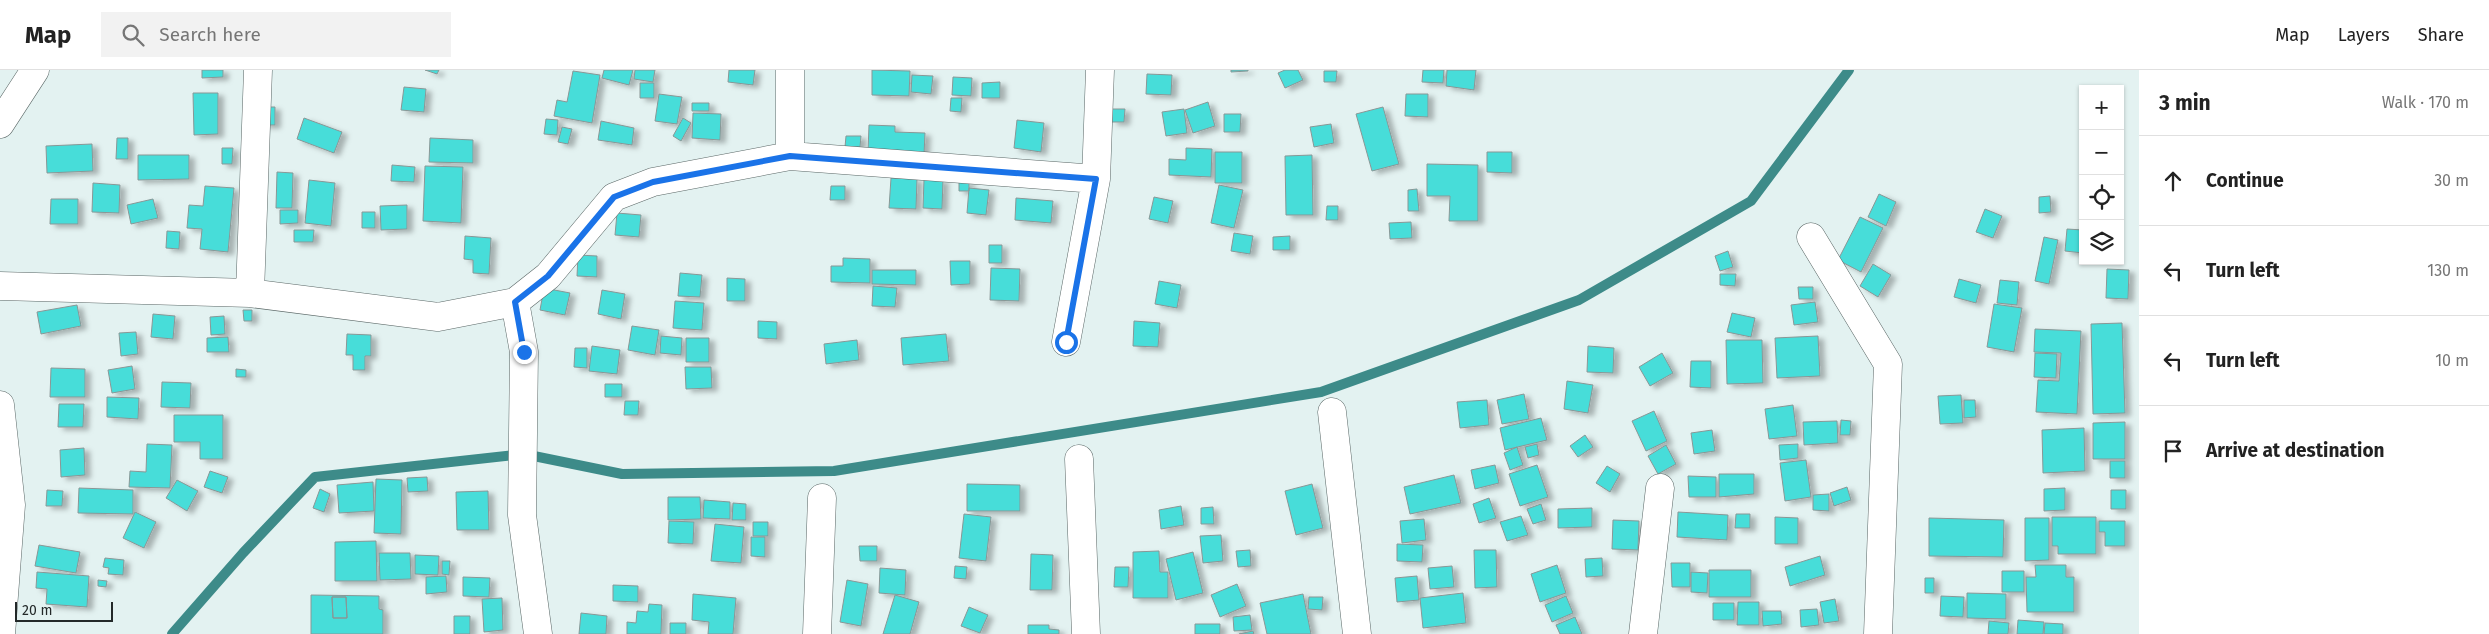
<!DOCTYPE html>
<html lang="en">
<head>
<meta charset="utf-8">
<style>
	:root { --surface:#fff; --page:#f2f2f2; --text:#222; --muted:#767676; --line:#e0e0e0 }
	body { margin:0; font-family:"Fira Sans",sans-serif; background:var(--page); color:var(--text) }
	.controls { position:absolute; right:15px; top:15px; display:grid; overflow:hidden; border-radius:0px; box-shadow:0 1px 4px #0004 }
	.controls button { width:45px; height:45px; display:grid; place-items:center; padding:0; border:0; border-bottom:1px solid var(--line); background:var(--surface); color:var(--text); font:25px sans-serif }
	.scale { position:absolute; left:15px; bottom:12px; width:98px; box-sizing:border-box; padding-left:5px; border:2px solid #232929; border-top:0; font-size:14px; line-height:18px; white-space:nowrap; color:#232929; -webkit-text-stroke:4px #e3f2f1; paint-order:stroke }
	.stop { position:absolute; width:15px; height:15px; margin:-11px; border:4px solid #1a73e8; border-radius:50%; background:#fff }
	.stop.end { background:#1a73e8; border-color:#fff; box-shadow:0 1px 5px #0008 }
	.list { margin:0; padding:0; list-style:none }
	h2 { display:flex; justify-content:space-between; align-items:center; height:65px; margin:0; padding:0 20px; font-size:21px }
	h2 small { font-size:16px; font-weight:400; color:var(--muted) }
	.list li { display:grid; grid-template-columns:32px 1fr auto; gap:15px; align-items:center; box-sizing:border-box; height:90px; padding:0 20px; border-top:1px solid var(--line) }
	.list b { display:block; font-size:19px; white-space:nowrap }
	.list em { font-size:16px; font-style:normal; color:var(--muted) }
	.icon { flex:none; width:28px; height:28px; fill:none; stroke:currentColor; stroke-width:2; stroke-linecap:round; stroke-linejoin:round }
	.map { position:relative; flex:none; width:2139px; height:564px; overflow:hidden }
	header { display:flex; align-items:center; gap:30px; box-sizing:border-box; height:70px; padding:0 25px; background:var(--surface); border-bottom:1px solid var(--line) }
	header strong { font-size:24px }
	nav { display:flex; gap:28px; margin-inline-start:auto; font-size:18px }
	.search { width:350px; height:45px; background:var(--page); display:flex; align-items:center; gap:12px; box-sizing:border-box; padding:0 18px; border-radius:0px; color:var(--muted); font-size:19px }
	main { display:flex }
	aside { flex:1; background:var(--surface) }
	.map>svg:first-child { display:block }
</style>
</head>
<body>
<header>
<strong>Map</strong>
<div class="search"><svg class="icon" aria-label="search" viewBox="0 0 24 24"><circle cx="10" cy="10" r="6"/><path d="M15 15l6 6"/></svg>Search here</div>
<nav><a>Map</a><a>Layers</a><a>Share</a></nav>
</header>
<main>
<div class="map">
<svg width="2139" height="564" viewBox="0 0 2139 564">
	<defs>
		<filter id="shadow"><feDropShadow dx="5.5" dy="3" stdDeviation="2.5" flood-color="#0004"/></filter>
	</defs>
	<rect width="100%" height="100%" fill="#e3f2f1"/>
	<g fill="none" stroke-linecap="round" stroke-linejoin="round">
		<path stroke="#3d8b89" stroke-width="10" d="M172,564l71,-81 72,-76 209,-23 98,20 212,-3 487,-79 258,-92 172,-99 98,-131"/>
	</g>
	<path fill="#46ddd9" stroke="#899796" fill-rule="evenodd" filter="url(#shadow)" d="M202,0h21v7l-21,1z
		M425,0h14l-2,4z
		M604,0h29l-4,15 -27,-7z
		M635,0h20l-2,12 -19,-3z
		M729,0h26l-2,15 -25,-3z
		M872,0l38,1 -1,25 -37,-1z
		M1231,0h17v1l-17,1z
		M1285,0h13l5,10 -18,8 -7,-15z
		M1423,0h21l-1,13 -21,-1z
		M1447,0h29l-2,20 -28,-4z
		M573,1l27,4 -8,48 -38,-7 3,-16 10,2z
		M1324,1h13l-1,11h-12z
		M1147,4l25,1 -1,20 -25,-1z
		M912,5l21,1 -2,18 -20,-2z
		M953,7l19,1 -1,18 -19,-1z
		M1000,12v16h-18v-15z
		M640,13h14v15h-14z
		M404,17l22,2 -2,23 -23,-2z
		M193,23h25v41l-24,1z
		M659,24l23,3 -5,27 -22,-3z
		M1406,24h22v23l-23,-1z
		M951,28h11l-1,14 -11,-1z
		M1208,32l7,24 -22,7 -8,-23z
		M692,33h17v8h-17z
		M264,37h11v18h-12z
		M1383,37l16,57 -27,7 -16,-57z
		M1112,39h13l-1,13h-12z
		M1184,39l3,24 -21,3 -4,-24z
		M693,43l28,1 -1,26 -28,-2z
		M1224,44h17l-1,18h-16z
		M304,48l38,14 -8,21 -37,-14z
		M683,48l8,5 -10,18 -8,-5z
		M546,49l12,1 -1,15 -13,-1z
		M1017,50l27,3 -3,29 -27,-4z
		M601,51l33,7 -2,17 -34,-5z
		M1331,54l3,19 -20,4 -4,-20z
		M869,55l26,1v6l30,1 -1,22 -56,-3z
		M562,57l10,2 -4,15 -10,-2z
		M846,66h15l-1,11h-15z
		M117,68h11v21h-12z
		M430,68l43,2v23l-44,-1z
		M92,74l1,27 -46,2 -1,-27z
		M222,78h11l-1,16h-10z
		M1186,78l26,1 -1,28 -42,-2v-16l17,1z
		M1215,82h27v31h-27z
		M1487,82h25v21l-25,-1z
		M138,85h51v24l-51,1z
		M1312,85l1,60h-27l-1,-59z
		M1427,94l51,1v56h-29l1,-25h-23z
		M392,95l23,2 -1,15 -23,-1z
		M425,96l38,1 -2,56 -38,-2z
		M277,102l16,1 -1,35h-16z
		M891,108l26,1 -1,30 -27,-1z
		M924,109l19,1 -1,29 -19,-1z
		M309,110l26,3 -4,43 -26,-3z
		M959,111l10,1v9h-10z
		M93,113l27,2 -1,28 -27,-1z
		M1219,115l24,5 -9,38 -23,-5z
		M205,116l29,2 -6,64 -28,-3 2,-20 -15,-1 2,-23 14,1z
		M831,116h14v14h-15z
		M969,118l20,2 -3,25 -19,-2z
		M1417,119l2,22h-11v-21z
		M1879,124l17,8 -10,24 -18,-9z
		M2050,126l1,16 -12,1v-16z
		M1154,127l19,4 -5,22 -19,-4z
		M1016,128l37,3 -2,22 -36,-3z
		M51,129h27v25h-28z
		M153,129l5,19 -27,6 -4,-19z
		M407,135v24l-26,1 -1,-24z
		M1327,136h11v14h-12z
		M1985,139l17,7 -9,22 -17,-6z
		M280,140h18v13l-18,1z
		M362,142h13v16h-13z
		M617,143l24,2 -2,22 -24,-2z
		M1860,147l23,11 -22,44 -23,-12z
		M1411,152l1,16 -22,1 -1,-16z
		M2067,159l16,1v23l-18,-2z
		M294,160h20l-1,12h-19z
		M167,161l13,1 -1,17 -13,-1z
		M1234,163l19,3 -3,18 -19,-3z
		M465,166l26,2 -2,36 -16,-1v-13l-9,-1z
		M1290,166v14h-17v-13z
		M2044,167l14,3 -9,44 -14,-3z
		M989,175h13v18h-13z
		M1728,181l5,16 -13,4 -5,-15z
		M578,185l19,1v21l-20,-1z
		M843,188l27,1v24l-39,-1v-16h12z
		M950,191h20v23l-19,1z
		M1873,194l18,11 -13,22 -18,-11z
		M991,198l29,1 -1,32 -29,-1z
		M2107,199l22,1 -1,29 -22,-1z
		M872,200h44v15l-44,-1z
		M680,203l22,2 -2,22 -22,-1z
		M1720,204h16l-1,12 -15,-1z
		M727,208l18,1v22h-18z
		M1959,209l22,6 -5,18 -22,-6z
		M2000,210l19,2 -2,23 -20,-2z
		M1159,211l22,4 -4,23 -22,-4z
		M873,216l24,2 -2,19 -23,-1z
		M1798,217h15v12h-14z
		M544,218l26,5 -5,22 -25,-5z
		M602,220l23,4 -4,25 -23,-5z
		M675,231l29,2 -2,27 -29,-2z
		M1815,232l3,20 -24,3 -3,-20z
		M1994,234l28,4 -8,44 -27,-5z
		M77,235l4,21 -40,8 -4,-22z
		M243,240h9v11h-8z
		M1732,243l23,5 -4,19 -24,-5z
		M153,244l22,2 -2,23 -22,-2z
		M224,246l1,18 -14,1 -1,-18z
		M758,251l19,1v17l-19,-1z
		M1134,251l26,2 -2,24 -25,-1z
		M2122,253l3,90 -32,1 -2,-90z
		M632,256l27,4 -4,25 -27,-5z
		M2035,259l46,2 -4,83 -41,-2 2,-32 21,1 2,-28 -27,-1z
		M136,262l2,22 -17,2 -2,-23z
		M347,264l24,1v21h-6v14h-12v-15h-7z
		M946,264l3,27 -46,4 -2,-27z
		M661,266l21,2 -1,17 -21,-2z
		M1818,266l2,40 -43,2 -2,-40z
		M228,267l1,15h-22v-14z
		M686,268h23v24h-23z
		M857,270l2,20 -33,4 -2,-20z
		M1726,270h36l1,43 -36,1z
		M592,276l28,4 -3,24 -28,-3z
		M1588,276l26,2 -1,25 -26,-1z
		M575,278h12v20l-13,-1z
		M1662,283l11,20 -23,13 -11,-19z
		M2035,283l22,1 -1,24 -22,-1z
		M1691,291h20v27l-21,-1z
		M132,296l3,23 -23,4 -4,-23z
		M685,297h26l1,21 -26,1z
		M51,298l34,1v28h-35z
		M236,299l10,1v7h-10z
		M1567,311l26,4 -5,28 -24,-4z
		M162,312l29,1 -1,25 -29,-1z
		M605,314h17v13h-17z
		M1524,324l5,25 -27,5 -5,-24z
		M1961,325l2,28 -23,1 -2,-28z
		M107,327l32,1 -1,21 -31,-2z
		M1487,330l2,25 -29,3 -3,-26z
		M1964,330h11l1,17 -12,1z
		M625,331h14l-1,14h-14z
		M59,334h25l-1,23h-25z
		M1793,335l4,31 -28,3 -4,-30z
		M1654,341l13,30 -21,10 -14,-30z
		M174,345h49v44h-23v-17h-26z
		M1541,348l6,22 -42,10 -5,-22z
		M1841,350l10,1 -1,14h-10z
		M1837,351l1,22 -34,2 -1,-23z
		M2125,352v37h-32v-36z
		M2084,358l1,43 -42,2 -1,-43z
		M1712,360l3,21 -21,3 -3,-21z
		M1585,365l8,12 -15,10 -8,-11z
		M147,374l25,1 -2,43 -41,-1 1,-16 16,1z
		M1537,374l2,11 -11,3 -3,-11z
		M1798,374v14l-18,2 -1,-15z
		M1666,375l10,19 -18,10 -10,-18z
		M1517,377l6,18 -13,5 -6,-17z
		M84,378l1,27 -24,2 -1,-27z
		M1806,390l5,37 -26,4 -5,-38z
		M2110,391h15v17h-15z
		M1495,395l4,18 -24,6 -4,-19z
		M1537,395l11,32 -28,9 -11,-32z
		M1607,396l13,8 -10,18 -14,-9z
		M210,401l18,6 -6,16 -18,-6z
		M1719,404h35v20l-35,3z
		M1454,405l7,28 -51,11 -6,-27z
		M1688,406l28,1v20h-27z
		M427,407l1,14 -20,1 -1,-14z
		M376,409l26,1 -1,54 -27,-1z
		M177,410l21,11 -11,20 -21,-13z
		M373,412l1,29 -35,2 -2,-28z
		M967,414l53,1v26h-53z
		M1312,414l11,44 -27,7 -11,-44z
		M1847,417l4,13 -17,6 -4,-13z
		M79,418l54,2v24l-55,-1z
		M2065,418v22l-21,1v-22z
		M320,419l10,5 -6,18 -11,-4z
		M47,420l16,1 -1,15h-16z
		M2111,420h15v19h-15z
		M488,421l1,39h-32l-1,-38z
		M1829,424v17l-16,-1v-15z
		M668,427h32l1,22 -33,1z
		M1489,428l7,20 -17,5 -6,-19z
		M704,430l26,2v17l-27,-1z
		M733,433l13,1v16h-14z
		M1541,434l5,16 -13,4 -6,-15z
		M1181,436l3,19 -23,4 -2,-19z
		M1213,437l1,17h-13v-16z
		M1592,438v19l-34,1v-19z
		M135,442l21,10 -12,26 -21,-10z
		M1678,442l50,3 -1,25 -50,-3z
		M964,444l27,3 -5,44 -27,-3z
		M1736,444h14v14h-15z
		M1521,446l7,19 -21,6 -7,-19z
		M1775,447l23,1v26h-23z
		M2052,447h44v37h-38v-8h-6z
		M1929,448l75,2 -1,37 -74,-1z
		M2025,448h24v42l-24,1z
		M1424,449l2,21 -24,3 -2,-22z
		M1613,450l26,1 -1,29 -26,-1z
		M669,451l25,1 -1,22 -25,-1z
		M2099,451h26v25h-20v-14h-6z
		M753,452h15v14h-15z
		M715,454l29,3 -3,36 -30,-2z
		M1221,465l2,26 -20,2 -3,-27z
		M751,467h14v20l-14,-1z
		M376,471l1,40h-42v-39z
		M1397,474l26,1 -1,17 -25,-1z
		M39,475l41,7 -4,21 -41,-7z
		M859,476h18v15h-17z
		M1250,480l1,16 -13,1 -2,-16z
		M1474,480h22l1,37 -22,1z
		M1159,481l1,21h8v26h-35v-46z
		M1193,482l10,41 -27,7 -10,-41z
		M379,483h31l1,26 -31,1z
		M1031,484l22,1 -1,35h-22z
		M415,485l24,1 -1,19 -23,-1z
		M1820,486l5,19 -35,11 -5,-19z
		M105,488l19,2 -1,15 -15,-1 1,-6 -6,-1z
		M1602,488l1,18 -17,1 -1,-18z
		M442,491h8l-1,14 -7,-1z
		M1671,493h19v24h-18z
		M1557,495l9,28 -26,9 -9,-28z
		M2035,495h31v12h8v35h-47l-1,-35h10z
		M955,496l12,1 -1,12 -12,-1z
		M1452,496l2,21 -24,2 -2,-21z
		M1115,497h14l-1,20h-14z
		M880,498l26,2 -1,25 -26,-2z
		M1709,500h42v27h-42z
		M2002,501h22v21h-22z
		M37,502l52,4 -2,31 -41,-3 1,-15 -11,-1z
		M1691,502l17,1 -1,20 -16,-1z
		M446,506l1,16 -21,2v-17z
		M1417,506l2,24 -22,2 -2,-24z
		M463,507l27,1 -1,19 -26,-1z
		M1925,508h9v15h-9z
		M98,510l9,1 -1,6 -8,-1z
		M847,510l21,4 -7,42 -21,-4z
		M1237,514l9,22 -26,11 -9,-22z
		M613,515l25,1v16l-25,-1z
		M1463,523l3,30 -43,5 -3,-30z
		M1967,523l39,1v25l-39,-1z
		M693,524l43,4 -3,36h-25l1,-12 -17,-2z
		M1303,524l8,40h-44l-7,-31z
		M311,525l68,1v13l4,1v24h-72zM332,527h14l1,21h-14z
		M895,525l24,7 -9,32h-27z
		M1566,526l7,17 -21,9 -7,-17z
		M1941,526l23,1 -1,20 -23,-1z
		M332,527h14l1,21h-14z
		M1309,527h14l-1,13 -14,-1z
		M502,528l1,32 -19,2 -2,-33z
		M1835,529l4,22 -15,2 -4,-21z
		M1738,532h21v23h-22z
		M1713,533h21v17h-21z
		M649,534l13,1 -1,29h-34v-12l9,1 1,-12 11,1z
		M969,537l19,8 -8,18 -19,-7z
		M1817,539l2,16 -18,2 -1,-17z
		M1762,541h19l1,13 -19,2z
		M581,543l26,3 -1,18h-27z
		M1250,545l2,15 -18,1 -1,-14z
		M454,546h16v18h-16z
		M1575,547l7,17h-22l-4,-9z
		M2018,550l26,2 -1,12h-26z
		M1989,551l20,2 -1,11h-20z
		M670,553h16v11h-16z
		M2045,553l18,1v10h-19z
		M1195,554h25v10h-25z
		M1028,555h21v4l10,1v4h-31z
		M1253,561l1,3h-15z"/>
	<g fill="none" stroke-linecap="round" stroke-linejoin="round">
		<defs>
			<path id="minor" d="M790,0v86
				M0,54l35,-54
				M1811,167l77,127 -10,270
				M0,216l250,7 188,24 77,-15 33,-26 66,-79 39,-15 137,-26 306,23
				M250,223l8,-223
				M515,232l9,50 -2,163 16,119
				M1066,272l30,-163 4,-109
				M0,335l11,100 -10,129
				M1332,342l25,222
				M1079,389l7,175
				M817,564l5,-136
				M1643,564l17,-146"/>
		</defs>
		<use href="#minor" stroke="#5a6766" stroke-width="29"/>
		<use href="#minor" stroke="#fff" stroke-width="28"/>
	</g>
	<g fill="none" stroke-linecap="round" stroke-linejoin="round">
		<path stroke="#1a73e8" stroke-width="6" d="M524,282l-9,-50 33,-26 66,-79 39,-15 137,-26 306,23 -30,163"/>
	</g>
</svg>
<div class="controls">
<button>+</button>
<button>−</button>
<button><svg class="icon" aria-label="locate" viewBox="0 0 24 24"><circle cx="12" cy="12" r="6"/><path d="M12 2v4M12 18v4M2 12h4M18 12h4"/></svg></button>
<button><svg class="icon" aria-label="layers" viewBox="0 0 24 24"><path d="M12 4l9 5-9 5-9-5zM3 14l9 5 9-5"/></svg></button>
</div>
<div class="scale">20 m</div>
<div class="stop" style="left:1066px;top:272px"></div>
<div class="stop end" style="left:524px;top:282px"></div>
</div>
<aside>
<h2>3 min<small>Walk · 170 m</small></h2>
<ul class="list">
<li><svg class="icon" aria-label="ahead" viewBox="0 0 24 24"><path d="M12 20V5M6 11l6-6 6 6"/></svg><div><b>Continue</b></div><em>30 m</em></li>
<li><svg class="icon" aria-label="left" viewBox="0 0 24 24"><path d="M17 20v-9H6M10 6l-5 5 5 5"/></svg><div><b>Turn left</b></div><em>130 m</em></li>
<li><svg class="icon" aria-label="left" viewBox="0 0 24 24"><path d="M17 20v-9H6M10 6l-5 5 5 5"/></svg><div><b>Turn left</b></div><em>10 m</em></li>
<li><svg class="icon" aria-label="arrive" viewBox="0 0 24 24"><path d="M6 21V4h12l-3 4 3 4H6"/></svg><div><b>Arrive at destination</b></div></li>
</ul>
</aside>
</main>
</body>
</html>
